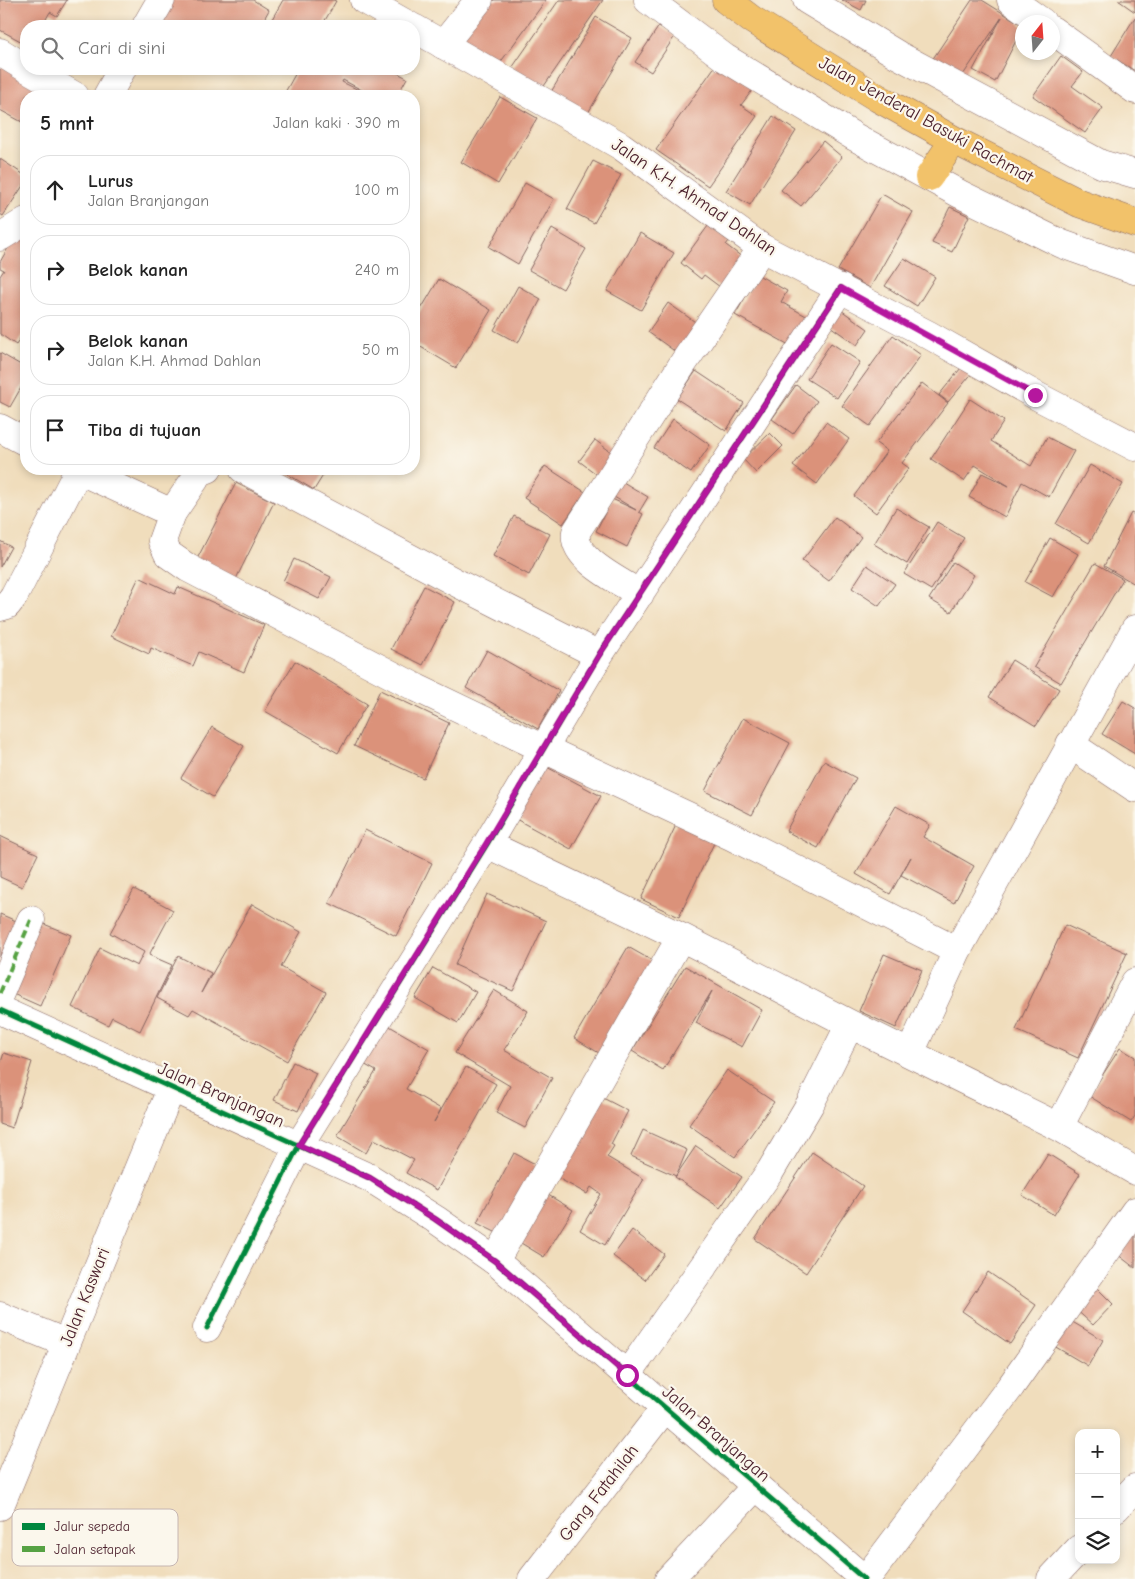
<!DOCTYPE html>
<html lang="id">
<head>
<meta charset="utf-8">
<style>
	:root { --surface:#fff; --page:#f6f6f6; --text:#222; --muted:#767676; --line:#e0e0e0 }
	body { margin:0; font-family:"Comic Neue",sans-serif; background:var(--page); color:var(--text) }
	.controls { position:absolute; right:15px; bottom:15px; display:grid; overflow:hidden; border-radius:10px; box-shadow:0 2px 8px #0003 }
	.controls button { width:45px; height:45px; display:grid; place-items:center; padding:0; border:0; border-bottom:1px solid var(--line); background:var(--surface); color:var(--text); font:25px sans-serif }
	.compass { position:absolute; left:1015px; top:15px; width:45px; height:45px; border-radius:50%; background:var(--surface); box-shadow:0 2px 8px #0003; rotate:17deg }
	.stop { position:absolute; width:15px; height:15px; margin:-11px; border:4px solid #b5179e; border-radius:50%; background:#fff }
	.stop.end { background:#b5179e; border-color:#fff; box-shadow:0 1px 5px #0008 }
	.list { margin:0; padding:0; list-style:none }
	h2 { display:flex; justify-content:space-between; align-items:center; height:65px; margin:0; padding:0 20px; font-size:21px }
	h2 small { font-size:16px; font-weight:400; color:var(--muted) }
	.list li { display:grid; grid-template-columns:32px 1fr auto; gap:15px; align-items:center; box-sizing:border-box; height:70px; margin:0 10px 10px; padding:0 10px; border:1px solid var(--line); border-radius:20px }
	.list b { display:block; font-size:19px; white-space:nowrap }
	.list p { margin:0; font-size:16px; white-space:nowrap; color:var(--muted) }
	.list em { font-size:16px; font-style:normal; color:var(--muted) }
	.icon { flex:none; width:28px; height:28px; fill:none; stroke:currentColor; stroke-width:2; stroke-linecap:round; stroke-linejoin:round }
	.map { position:relative; flex:none; width:1135px; height:1579px; overflow:hidden }
	.search { position:absolute; background:var(--surface); box-shadow:0 2px 8px #0003; left:20px; top:20px; width:400px; height:55px; display:flex; align-items:center; gap:12px; box-sizing:border-box; padding:0 18px; border-radius:20px; color:var(--muted); font-size:19px }
	.panel { position:absolute; background:var(--surface); box-shadow:0 2px 8px #0003; left:20px; top:90px; width:400px; height:385px; border-radius:20px }
	.map>svg:first-child { display:block }
</style>
</head>
<body>
<div class="map">
<svg width="1135" height="1579" viewBox="0 0 1135 1579">
	<rect width="100%" height="100%" fill="#fbf7ec"/>
	<filter id="ink" filterUnits="userSpaceOnUse"><feTurbulence type="fractalNoise" baseFrequency=".02" numOctaves="2"/><feDisplacementMap in="SourceGraphic" scale="10" xChannelSelector="R" yChannelSelector="G"/><feConvolveMatrix kernelMatrix="1 2 1 2 8 2 1 2 1" color-interpolation-filters="sRGB"/></filter>
	<filter id="wash" filterUnits="userSpaceOnUse"><feTurbulence type="fractalNoise" baseFrequency=".0096" numOctaves="4" result="noise"/><feDisplacementMap in="SourceGraphic" scale="20" xChannelSelector="R" yChannelSelector="G"/><feGaussianBlur stdDeviation="1.12" result="paint"/><feColorMatrix in="noise" values="0 0 0 0 0 0 0 0 0 0 0 0 0 0 0 0 0 1.4 0 .05"/><feComposite in="paint" operator="in"/></filter>
	<g filter="url(#wash)">
		<rect width="100%" height="100%" fill="#f0ddbc"/>
		<g id="blocks">
			<path fill="#db927a" d="M0,0h67l-10,16 -7,-4 -8,14h-16v18l-26,-14z
				M165,0h88l16,10 -9,16h-111z
				M283,0h50l3,1 -13,23 4,2h-59z
				M489,0h57l-49,67 -38,-26z
				M559,0h44l-61,89 -30,-21z
				M842,0h24l-5,10z
				M972,0h10l40,25v4l-27,53 -22,-12 29,-53 -41,61 -29,-18z
				M1118,0h17v12z
				M596,17l36,21 -44,75 -37,-21z
				M1135,17v54l-24,-15z
				M659,26l16,10 -24,36 -16,-10z
				M1061,56l22,16 -11,14 31,22 -18,25 -52,-37z
				M718,62l36,26 -13,17 16,11 -49,70 -52,-36z
				M0,65l40,21 -5,10h-9v17l-4,9 -22,-12z
				M298,69h92l17,9 -10,18h-24l-30,-16 -1,2 29,14h-88z
				M500,97l37,21 -39,66 -37,-22z
				M773,116l23,15 -46,74 -24,-14z
				M823,141l19,16 -41,49 -20,-16z
				M0,159l26,17v5l-23,35 -3,-2z
				M593,161l28,14 -27,48 -27,-14z
				M525,183l29,16 -36,65 -29,-17z
				M882,194l31,18 -43,76 -32,-18z
				M950,207l19,9 -17,36 -20,-9z
				M708,226l21,15 -3,4 16,12 -22,30 -16,-12 -3,4 -20,-16z
				M19,229l7,4v96l-10,16 -16,-11v-58l4,-6 -4,-2v-6z
				M552,229l34,20 -23,40 -34,-19z
				M640,233l34,20 -33,57 -34,-19z
				M904,258l31,19 -18,29 -32,-20z
				M758,275l29,16 -6,11 27,15 -17,29 -56,-31z
				M439,279l52,31 -35,58 -42,-25v-22z
				M518,286l23,13 -23,44 -24,-13z
				M668,303l33,23 -21,29 -32,-23z
				M838,308l30,21 -11,16 -30,-21z
				M893,335l28,20 -51,71 -28,-20z
				M831,343l29,19 -23,36 -30,-19z
				M0,353l26,15v11l-16,28 -10,-5z
				M965,363l9,8 -26,31 -9,-7z
				M696,371l48,32 -18,28 -49,-32z
				M922,383l26,20 -46,60 7,5 -33,45 -22,-17 33,-45 -11,-8z
				M796,385l21,16 -24,33 -21,-15z
				M970,399l34,22 -13,20 40,25 16,-29 27,14 -25,46 -27,-15 -17,35 -36,-20 13,-24 27,13 -34,-21 -11,16 -33,-22z
				M673,419l37,26 -19,28 -37,-25z
				M826,422l23,17 -32,45 -24,-18z
				M770,433l13,13 -27,27 -13,-14z
				M595,440l20,15 -16,21 -20,-15z
				M1090,465l33,19 -34,59 -33,-19z
				M545,466l40,26 -22,32 -39,-26z
				M279,469h48l-13,21z
				M618,479l30,18 -9,15 4,2 -16,33 -31,-16 16,-32 24,11 -27,-16z
				M236,483l38,19 -40,81 -39,-20z
				M896,508l33,19 -22,37 -33,-20z
				M1131,513l4,2v69l-31,-18z
				M514,516l36,18 -21,41 -36,-19z
				M835,517l26,20 -32,44 -27,-20z
				M937,522l27,16 -33,52 -27,-16z
				M1050,538l28,16 -25,43 -28,-15z
				M0,541l11,6 -11,20z
				M294,559l37,18 -12,22 -36,-18z
				M953,562l21,13 -23,37 -22,-13z
				M1095,563l28,16 -62,104 -27,-16z
				M867,565l28,19 -16,22 -27,-18z
				M139,577l36,17 3,-7 86,38 -20,47 -45,-20 -6,14 -42,-18 -2,6 -38,-18z
				M424,586l31,16 -32,63 -32,-16z
				M487,650l72,41 -21,38 -72,-41z
				M1012,660l47,29 -23,37 -47,-29z
				M295,661l72,43 -29,49 -73,-42z
				M380,690l69,33 -26,55 -69,-32z
				M1123,701l12,7v46l-33,-20z
				M743,718l47,25 -38,72 -47,-24z
				M212,727l32,19 -31,51 -32,-19z
				M824,761l32,17 -38,70 -32,-17z
				M543,765l58,31 -30,53 -57,-31z
				M896,806l34,19 -7,12 51,29 -20,37 -53,-28 10,-18 -21,37 -34,-20z
				M677,823l38,18 -36,76 -38,-18z
				M365,830l67,33 -36,73 -67,-33z
				M0,836l38,18 -16,33 -22,-10z
				M134,889l39,21 -24,45 23,10 -32,66 -28,-14 -4,8 -36,-18 28,-59 37,18 7,-14 -34,-19z
				M487,894l59,27 -33,70 -58,-26z
				M252,904l49,28 -20,35 45,25 -39,69 -94,-52 -4,6 -32,-17 21,-42 33,17 -10,20z
				M0,914l23,10 -23,53z
				M34,920l37,15 -31,71 -36,-16z
				M1065,925l62,28 -49,105 -62,-28z
				M628,947l30,17 -54,92 -30,-18z
				M884,954l38,16 -26,58 -37,-17z
				M685,966l77,44 -20,37 -46,-24 16,-32 -49,79 -31,-19z
				M433,968l43,24 -18,31 -43,-25z
				M494,990l34,21 -24,39 48,28 -27,50 -29,-15 14,-27 -55,-33z
				M386,1024l43,25 -23,40 35,20 -7,13 32,-55 30,17 -59,106 -31,-17 8,-13 -40,-21 -8,14 -29,-17 39,-65 -14,-8z
				M1120,1048l15,9v59l-4,6 -42,-26z
				M4,1053l28,9 -20,66 -12,-4v-59z
				M293,1062l23,11 -18,38 -24,-11z
				M727,1070l47,32 -39,55 -46,-32z
				M603,1098l25,13 -17,33 3,2 -7,11 37,22 -39,66 -25,-15 21,-36 -10,-7 -4,7 -31,-17z
				M643,1130l44,20 -11,26 -45,-20z
				M696,1146l46,31 -22,31 -45,-31z
				M812,1152l51,34 -57,87 -51,-34z
				M514,1153l23,12 -36,70 -24,-12z
				M1048,1154l32,20 -26,41 -32,-20z
				M545,1193l28,17 -29,47 -28,-17z
				M632,1230l32,24 -19,26 -32,-24z
				M1135,1230v38l-18,-14z
				M988,1272l48,33 -26,39 -48,-33z
				M1094,1285l19,19 -20,21 -20,-18z
				M1069,1320l34,20 -15,26 -34,-20z"/>
		</g>
	</g>
	<g filter="url(#ink)">
		<use href="#blocks" fill-opacity="0" stroke="#84625e" stroke-width="1"/>
		<g fill="none" stroke-linecap="round" stroke-linejoin="round">
			<defs>
				<path id="minor" d="M648,0l77,58 130,79 105,57 102,50 73,26
					M807,0l91,55 203,109 34,10
					M1011,0l31,22
					M146,26l15,-26
					M1052,30l83,60
					M443,45l36,-45
					M0,52l26,16
					M28,69l47,27
					M107,96l15,-27
					M0,237l26,-16
					M243,469l212,113 144,73
					M172,513l28,-41 8,-3
					M640,594c-20,-13 -69,-35 -64,-62l108,-170 78,-114
					M0,607l7,-2 7,-9 65,-127
					M1070,744l65,44
					M542,748l189,88 226,115
					M487,844l194,93 169,87 209,103 76,44
					M0,993l31,-73
					M910,1053l47,-102 178,-322
					M1059,1127l76,-145
					M495,1261l186,-324
					M0,1316l66,27
					M207,1328l92,-183 188,-301 112,-189 242,-367
					M627,1375l144,-205 39,-66 40,-80
					M0,1506l171,-417
					M1116,1508l19,-20
					M532,1579l133,-171
					M669,1579l86,-92
					M866,1579l145,-193 124,-175
					M1051,1579l28,-30"/>
				<path id="tertiary" d="M364,0l46,26
					M414,28l207,118 141,102 167,87 106,60 100,52
					M0,428l26,14
					M76,469l96,44 -10,28 6,13 20,14 229,120 125,60
					M0,1010l370,168 65,41 60,42 369,318"/>
				<path id="primary" d="M726,0l25,19 127,79 76,42 125,63 56,20
					M929,177l25,-37"/>
			</defs>
			<use href="#minor" stroke="#84625e" stroke-width="29"/>
			<use href="#tertiary" stroke="#84625e" stroke-width="29"/>
			<use href="#primary" stroke="#84625e" stroke-width="29"/>
			<use href="#minor" stroke="#fff" stroke-width="28"/>
			<use href="#tertiary" stroke="#fff" stroke-width="28"/>
			<use href="#primary" stroke="#f2c26a" stroke-width="28"/>
			<path stroke="#56a243" stroke-width="4" stroke-dasharray="8 4" stroke-linecap="butt" d="M0,993l31,-73"/>
			<defs>
				<path id="cycleway" d="M0,1010l370,168 65,41 60,42 369,318
					M207,1328l92,-183 188,-301 112,-189 242,-367"/>
			</defs>
			<use href="#cycleway" stroke="#fbf7ec" stroke-width="8"/>
			<use href="#cycleway" stroke="#00873e" stroke-width="5"/>
		</g>
	</g>
	<g fill="none" stroke-linecap="round" stroke-linejoin="round" filter="url(#ink)">
		<path stroke="#b5179e" stroke-width="6" d="M627,1375l-132,-114 -60,-42 -65,-41 -71,-33 187,-301 113,-189 242,-367 194,107"/>
	</g>
	<g text-anchor="middle" dominant-baseline="central" stroke-width="4.5" stroke-linejoin="round" paint-order="stroke">
		<g font-size="18" fill="#4a1f2b" stroke="#fbf7ec">
			<text transform="translate(926 120) rotate(29)">Jalan Jenderal Basuki Rachmat</text>
			<text transform="translate(694 197) rotate(34)">Jalan K.H. Ahmad Dahlan</text>
			<text transform="translate(221 1095) rotate(24)">Jalan Branjangan</text>
			<text transform="translate(85 1297) rotate(-68)">Jalan Kaswari</text>
			<text transform="translate(716 1434) rotate(41)">Jalan Branjangan</text>
			<text transform="translate(599 1493) rotate(-52)">Gang Fatahilah</text>
		</g>
	</g>
	<rect x="12" y="1509" width="166" height="57" rx="8" fill="#fbf7ec" stroke="#c6b6b2" stroke-width="1"/>
	<rect x="22" y="1523" width="23" height="7" fill="#00873e"/>
	<rect x="22" y="1546" width="23" height="6" fill="#56a243"/>
	<g font-size="14" fill="#4a1f2b">
		<text x="54" y="1531">Jalur sepeda</text>
		<text x="54" y="1554">Jalan setapak</text>
	</g>
</svg>
<div class="controls">
<button>+</button>
<button>−</button>
<button><svg class="icon" aria-label="layers" viewBox="0 0 24 24"><path d="M12 4l9 5-9 5-9-5zM3 14l9 5 9-5"/></svg></button>
</div>
<svg class="compass" viewBox="-18 -18 36 36"><path d="M0-13l5 13h-10z" fill="#e53935"/><path d="M0 13l5-13h-10z" fill="#767676"/></svg>
<div class="stop" style="left:627px;top:1375px"></div>
<div class="stop end" style="left:1035px;top:395px"></div>
<div class="search"><svg class="icon" aria-label="search" viewBox="0 0 24 24"><circle cx="10" cy="10" r="6"/><path d="M15 15l6 6"/></svg>Cari di sini</div>
<section class="panel">
<h2>5 mnt<small>Jalan kaki · 390 m</small></h2>
<ul class="list">
<li><svg class="icon" aria-label="ahead" viewBox="0 0 24 24"><path d="M12 20V5M6 11l6-6 6 6"/></svg><div><b>Lurus</b><p>Jalan Branjangan</p></div><em>100 m</em></li>
<li><svg class="icon" aria-label="right" viewBox="0 0 24 24"><path d="M7 20v-9h11M14 6l5 5-5 5"/></svg><div><b>Belok kanan</b></div><em>240 m</em></li>
<li><svg class="icon" aria-label="right" viewBox="0 0 24 24"><path d="M7 20v-9h11M14 6l5 5-5 5"/></svg><div><b>Belok kanan</b><p>Jalan K.H. Ahmad Dahlan</p></div><em>50 m</em></li>
<li><svg class="icon" aria-label="arrive" viewBox="0 0 24 24"><path d="M6 21V4h12l-3 4 3 4H6"/></svg><div><b>Tiba di tujuan</b></div></li>
</ul>
</section>
</div>
</body>
</html>
